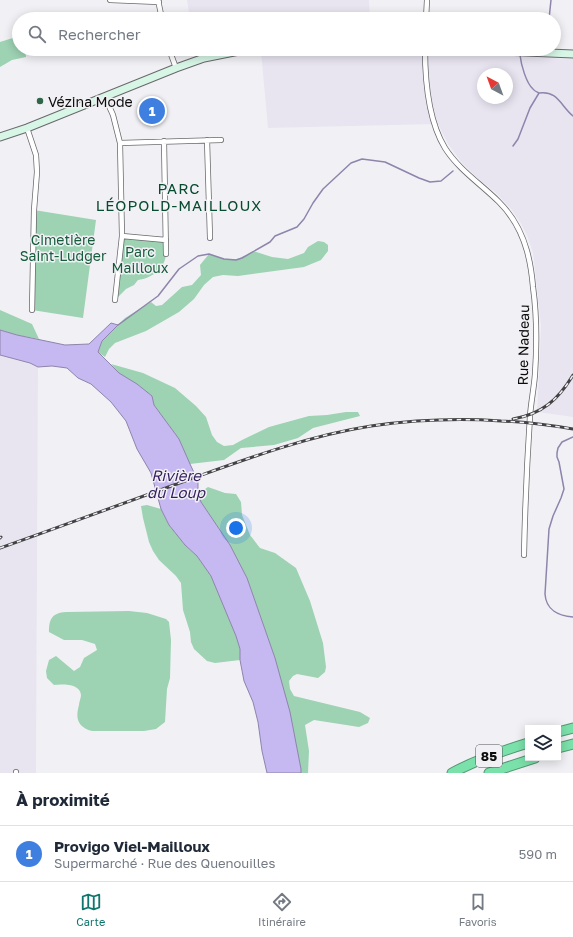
<!DOCTYPE html>
<html lang="fr">
<head>
<meta charset="utf-8">
<style>
	:root { --surface:#fff; --page:#f2f2f3; --text:#1f2937; --muted:#747a83; --line:#e0e1e3; --accent:#0f766e }
	body { margin:0; font-family:"Golos Text",sans-serif; background:var(--page); color:var(--text) }
	.controls { position:absolute; right:12px; bottom:12px; display:grid; overflow:hidden; border-radius:0px; box-shadow:0 2px 10px #0003 }
	.controls button { width:36px; height:36px; display:grid; place-items:center; padding:0; border:0; border-bottom:1px solid var(--line); background:var(--surface); color:var(--text); font:20px sans-serif }
	.compass { position:absolute; left:477px; top:68px; width:36px; height:36px; border-radius:50%; background:var(--surface); box-shadow:0 2px 10px #0003; rotate:319deg }
	.you { position:absolute; left:236px; top:528px; width:14px; height:14px; margin:-10px; border:3px solid #fff; border-radius:50%; background:#1a73e8; box-shadow:0 0 0 6px #1a73e833 }
	.badge { display:grid; place-items:center; width:26px; height:26px; border-radius:50%; background:var(--accent); color:#fff; font-size:13px; font-weight:700 }
	.pin { position:absolute; translate:-50% -50%; border:2px solid #fff; box-shadow:0 1px 4px #0006 }
	.list { margin:0; padding:0; list-style:none }
	h2 { display:flex; justify-content:space-between; align-items:center; height:52px; margin:0; padding:0 16px; font-size:17px }
	h2 small { font-size:13px; font-weight:400; color:var(--muted) }
	.list li { display:grid; grid-template-columns:26px 1fr auto; gap:12px; align-items:center; box-sizing:border-box; height:56px; padding:0 16px; border-top:1px solid var(--line) }
	.list b { display:block; font-size:15px; white-space:nowrap }
	.list p { margin:0; font-size:13px; white-space:nowrap; color:var(--muted) }
	.list em { font-size:13px; font-style:normal; color:var(--muted) }
	.icon { flex:none; width:22px; height:22px; fill:none; stroke:currentColor; stroke-width:2; stroke-linecap:round; stroke-linejoin:round }
	.map { position:relative; flex:none; width:573px; height:773px; overflow:hidden }
	.search { position:absolute; background:var(--surface); box-shadow:0 2px 10px #0003; left:12px; right:12px; top:12px; height:44px; display:flex; align-items:center; gap:10px; box-sizing:border-box; padding:0 14px; border-radius:22px; color:var(--muted); font-size:15px }
	.sheet { height:108px; background:var(--surface) }
	nav { display:flex; justify-content:space-around; align-items:center; box-sizing:border-box; height:56px; border-top:1px solid var(--line); background:var(--surface); font-size:11px; color:var(--muted) }
	nav a { display:grid; justify-items:center; gap:2px }
	nav .on { color:var(--accent) }
	.map>svg:first-child { display:block }
</style>
</head>
<body>
<div class="map">
<svg width="573" height="773" viewBox="0 0 573 773">
	<rect width="100%" height="100%" fill="#f1f1f5"/>
	<path fill="#e8e5f1" fill-rule="evenodd" d="M187,0h182l1,19h-180z
		M194,49h36l-35,9z
		M293,49h51l73,2 156,8v358l-36,-5 3,-60 1,-26 -5,-47 -3,-26 -6,-18 -7,-13 -8,-12 -17,-18 -18,-14 -15,-15 -14,-19 -10,-20 -170,4 -7,-76zM483,74h24v24h-24z
		M0,355l30,8 8,4 -2,406h-36z"/>
	<path fill="#9dd2b3" d="M19,36v13h6l1,8 -14,3 -12,7v-25z
		M34,210l62,10 -13,98 -51,-8z
		M122,236l44,4c0,5 1,9 0,14 -1,15 -14,24 -28,26l-4,5 -8,4 -11,11z
		M318,241l6,1 4,3v6l-7,9 -17,7 -66,9 -15,-1 -10,2 -9,8 -10,14 -15,13 -33,19 -31,12 -6,6 -4,8 -7,-5 4,-11 23,-23 26,-16 5,4 6,-1 20,-18 10,-2 9,-10 -1,-10 9,-11c21,7 25,9 44,-3l19,6 16,2 16,-6 4,-6z
		M0,310l32,14 7,15 -22,-4 -17,-5z
		M111,364l32,9 32,15 21,18 10,11 6,18 5,7 7,4 9,-1 9,-5 27,-13 40,-11 18,-1 19,-3h12l2,4 -47,12 -15,10 -24,7 -33,3 -17,12 -34,4 -11,-25 -25,-34 -2,-9 -15,-12 -18,-11z
		M208,487l17,6 11,1 5,8 1,13 8,20 10,13 15,5 21,15 14,33 13,42 3,24 -1,5 -7,6 -21,-4 -4,2 -4,5 1,8 4,7 66,16 10,6 -2,5 -9,4 -45,-7 -9,5 4,26 -1,22h-7v-4l-26,-111 -28,-80 -17,-33 -29,-43 -3,-8z
		M147,505l14,4 8,16 16,20 12,11 14,20 25,60 4,13v11l-25,3 -8,-2 -13,-12 -3,-7 -1,-10 -7,-22 -2,-27 -5,-7 -17,-16 -6,-9 -4,-9 -6,-24 -2,-12z
		M129,611l18,2 19,6 3,3 2,18 -1,38 -3,11 -2,33 -9,7 -12,2h-52c-14,-4 -17,-12 -13,-26 0,-3 2,-7 2,-10 -1,-12 -19,-11 -27,-10l-7,-7 -1,-7 3,-11 7,-4 18,15 6,-4 4,-9 13,-8 -2,-6 -13,-4h-18l-15,-8c0,-13 3,-19 17,-20z"/>
	<path fill="#c6b8f0" stroke="#8e84ac" d="M111,323l7,2 -16,16 -4,11 21,21 18,11 15,12 2,9 25,34 11,25 8,17v13l3,8 29,43 17,33 28,80 15,54 11,57v4h-34l-5,-22 -4,-29 -5,-20 -9,-21 -4,-21v-11l-4,-13 -25,-60 -14,-20 -12,-11 -16,-20 -8,-16 -10,-36 -14,-24 -11,-28 -15,-19 -20,-18 -13,-6 -11,-10 -15,-2 -14,1 -8,-4 -30,-8v-25l17,5 48,10 24,-1z"/>
	<g fill="none" stroke-linecap="round" stroke-linejoin="round">
		<path stroke="#8e84ac" stroke-width="1.5" d="M549,19l2,-19
			M520,55c1,9 6,28 13,34 1,2 4,3 6,4
			M539,93c18,-3 22,13 34,23
			M513,146l5,-7 12,-31 9,-15
			M118,325l40,-29 21,-27 19,-13 11,-2 15,5 12,1 6,-2 28,-16 5,-6 22,-9 7,-8 9,-16 10,-14 28,-26 11,-4 23,3 34,16 11,4 11,-1 12,-10
			M573,437l-11,5 -4,6 -1,5v4l2,5 5,27 -3,9 -8,18 -4,13 -4,65c1,16 14,22 28,23"/>
		<defs>
			<path id="minor" d="M110,0l49,2
				M158,0l4,19
				M426,19l1,-19
				M169,49l7,19
				M425,49c0,32 3,71 20,99 14,22 36,36 54,54 13,13 23,31 28,49 3,11 5,24 6,36 4,29 4,57 2,87 -1,14 -4,28 -5,42 -3,46 -5,92 -6,139
				M105,97l8,18 7,28 2,93 -7,64
				M27,128l9,27 1,17 -3,38 -2,100
				M207,140l3,98
				M164,141l2,113
				M120,143l101,-3
				M122,236l44,4
				M16,773v-1"/>
			<path id="secondary" d="M455,49l118,5
				M0,137l27,-9 149,-60 28,-10 45,-9"/>
			<path id="motorway" d="M558,732l15,-4
				M558,748l15,-4
				M452,773c24,-13 50,-22 76,-30
				M489,773l46,-15"/>
		</defs>
		<use href="#minor" stroke="#69686c" stroke-width="6"/>
		<use href="#secondary" stroke="#69686c" stroke-width="9"/>
		<use href="#motorway" stroke="#549673" stroke-width="11"/>
		<use href="#minor" stroke="#fff" stroke-width="4.5"/>
		<use href="#secondary" stroke="#d7f6e6" stroke-width="7"/>
		<use href="#motorway" stroke="#7be1aa" stroke-width="9"/>
		<defs>
			<path id="rail" d="M513,419c29,-5 45,-19 60,-44
				M0,538l1,-1
				M0,548c62,-22 124,-45 185,-67 61,-22 122,-45 186,-55 43,-6 87,-8 130,-5 24,1 48,4 72,8"/>
		</defs>
		<use href="#rail" stroke="#434345" stroke-width="3"/>
		<use href="#rail" stroke="#f1f1f5" stroke-width="1.5" stroke-dasharray="4.5" stroke-linecap="butt"/>
	</g>
	<circle fill="#316549" stroke="#f1f1f5" stroke-width="1.5" cx="40" cy="101" r="4"/>
	<g text-anchor="middle" dominant-baseline="central" stroke-width="3" stroke-linejoin="round" paint-order="stroke">
		<rect fill="#f1f1f5" stroke="#515153" stroke-width="1" x="476" y="745" width="26" height="22" rx="3"/>
		<g font-size="13" font-weight="bold" fill="#0c0c0d">
			<text x="489" y="756">85</text>
		</g>
		<g font-size="14" fill="#0c0c0d" stroke="#f1f1f5" text-anchor="start">
			<text x="48" y="101">Vézina Mode</text>
		</g>
		<g font-size="14" fill="#165c3c" stroke="#f1f1f5">
			<text x="63" y="239">Cimetière<tspan x="63" dy="16">Saint-Ludger</tspan></text>
			<text x="140" y="251">Parc<tspan x="140" dy="16">Mailloux</tspan></text>
		</g>
		<g font-size="14" fill="#0c0c0d" stroke="#f1f1f5">
			<text transform="translate(523 345) rotate(-89)">Rue Nadeau</text>
		</g>
		<g font-size="15" letter-spacing="1" fill="#074a2e" stroke="#f1f1f5">
			<text x="179" y="188">PARC<tspan x="179" dy="17">LÉOPOLD-MAILLOUX</tspan></text>
		</g>
		<g font-size="15" font-style="italic" fill="#341d5d" stroke="#f1f1f5">
			<text x="176" y="475">Rivière<tspan x="176" dy="17">du Loup</tspan></text>
		</g>
	</g>
</svg>
<div class="controls">
<button><svg class="icon" aria-label="layers" viewBox="0 0 24 24"><path d="M12 4l9 5-9 5-9-5zM3 14l9 5 9-5"/></svg></button>
</div>
<svg class="compass" viewBox="-18 -18 36 36"><path d="M0-13l5 13h-10z" fill="#e53935"/><path d="M0 13l5-13h-10z" fill="#747a83"/></svg>
<div class="you"></div>
<div class="pin badge" style="left:152px;top:111px;background:#3f7fe0">1</div>
<div class="search"><svg class="icon" aria-label="search" viewBox="0 0 24 24"><circle cx="10" cy="10" r="6"/><path d="M15 15l6 6"/></svg>Rechercher</div>
</div>
<section class="sheet">
<h2>À proximité<small></small></h2>
<ul class="list">
<li><span class="badge" style="background:#3f7fe0">1</span><div><b>Provigo Viel-Mailloux</b><p>Supermarché · Rue des Quenouilles</p></div><em>590 m</em></li>
</ul>
</section>
<nav>
<a class="on"><svg class="icon" aria-label="map" viewBox="0 0 24 24"><path d="M3 6l6-2 6 2 6-2v14l-6 2-6-2-6 2zM9 4v14M15 6v14"/></svg>Carte</a>
<a><svg class="icon" aria-label="directions" viewBox="0 0 24 24"><path d="M12 3l9 9-9 9-9-9zM9 14v-3h6M13 9l2 2-2 2"/></svg>Itinéraire</a>
<a><svg class="icon" aria-label="saved" viewBox="0 0 24 24"><path d="M7 4h10v16l-5-4-5 4z"/></svg>Favoris</a>
</nav>
</body>
</html>
